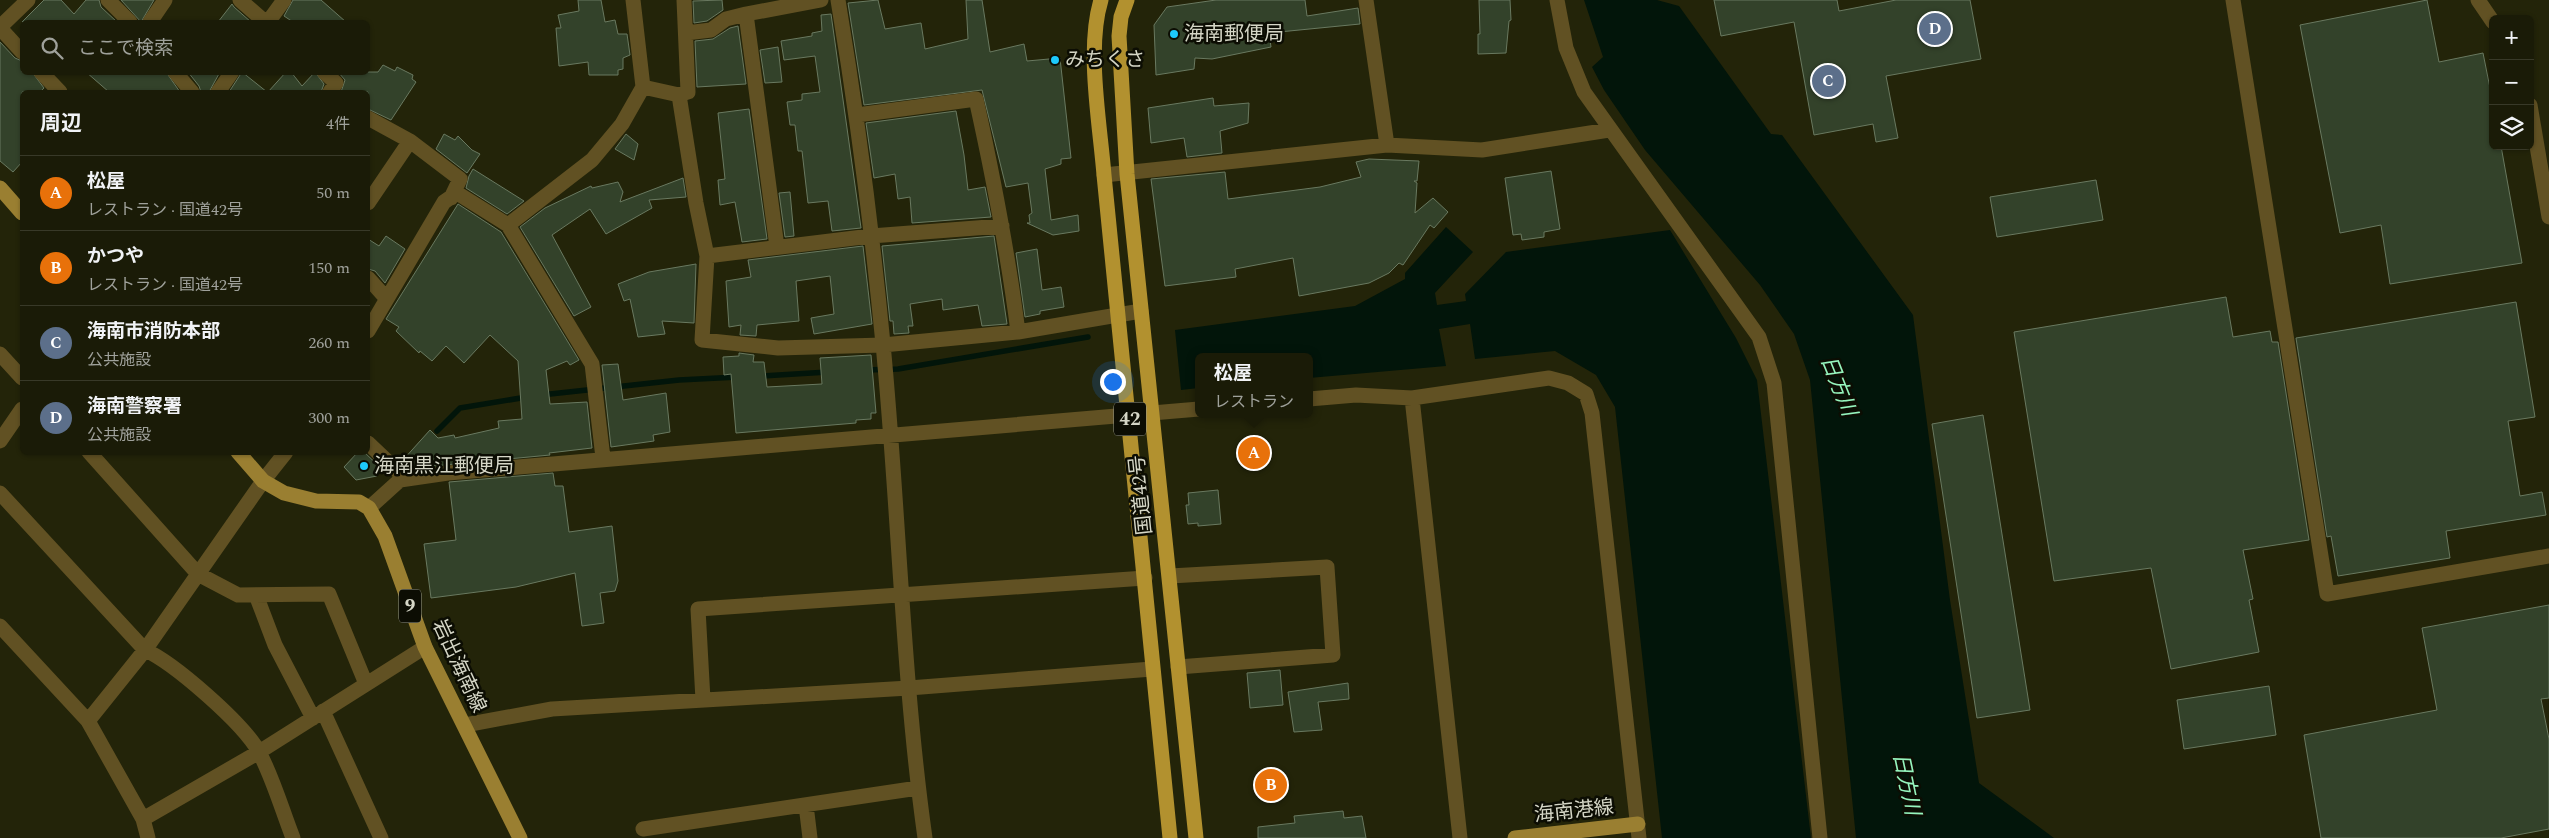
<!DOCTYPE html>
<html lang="ja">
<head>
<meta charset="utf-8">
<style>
	:root { --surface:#1a1b07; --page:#272815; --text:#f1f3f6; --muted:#9fa19b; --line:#383928; --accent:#1dc9fc }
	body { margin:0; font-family:Spectral,"Noto Sans JP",serif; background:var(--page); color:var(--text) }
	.controls { position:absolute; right:15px; top:15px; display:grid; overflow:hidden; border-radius:8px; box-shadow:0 1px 4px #0004 }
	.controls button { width:45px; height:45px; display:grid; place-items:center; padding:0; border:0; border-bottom:1px solid var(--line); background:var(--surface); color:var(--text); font:25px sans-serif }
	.you { position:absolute; left:1112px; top:381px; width:18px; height:18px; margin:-12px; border:4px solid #fff; border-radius:50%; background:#1a73e8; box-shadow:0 0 0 8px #1a73e833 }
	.badge { display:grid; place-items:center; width:32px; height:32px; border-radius:50%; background:var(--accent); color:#fff; font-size:16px; font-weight:700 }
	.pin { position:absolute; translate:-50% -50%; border:2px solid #fff; box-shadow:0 1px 5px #0006 }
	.popup { position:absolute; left:1195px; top:353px; width:118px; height:65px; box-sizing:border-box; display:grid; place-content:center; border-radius:8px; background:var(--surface); filter:drop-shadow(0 1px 4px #0005); font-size:16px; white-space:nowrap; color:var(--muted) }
	.popup b { font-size:19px; color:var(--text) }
	.popup::after { content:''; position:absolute; left:50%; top:100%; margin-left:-10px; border:10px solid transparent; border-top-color:var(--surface) }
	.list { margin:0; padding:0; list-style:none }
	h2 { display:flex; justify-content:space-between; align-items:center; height:65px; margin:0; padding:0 20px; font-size:21px }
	h2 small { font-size:16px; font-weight:400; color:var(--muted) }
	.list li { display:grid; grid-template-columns:32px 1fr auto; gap:15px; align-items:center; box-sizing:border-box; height:75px; padding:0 20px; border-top:1px solid var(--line) }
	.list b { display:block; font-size:19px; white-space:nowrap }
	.list p { margin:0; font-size:16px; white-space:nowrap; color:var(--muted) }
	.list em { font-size:16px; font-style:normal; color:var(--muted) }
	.icon { flex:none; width:28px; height:28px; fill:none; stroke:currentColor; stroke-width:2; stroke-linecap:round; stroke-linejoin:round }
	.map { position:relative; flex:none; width:2549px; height:838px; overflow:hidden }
	.search { position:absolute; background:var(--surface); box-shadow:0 1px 4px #0004; left:20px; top:20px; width:350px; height:55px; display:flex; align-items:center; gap:12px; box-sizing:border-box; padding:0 18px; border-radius:8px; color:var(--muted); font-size:19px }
	.panel { position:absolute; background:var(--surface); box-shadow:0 1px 4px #0004; left:20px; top:90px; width:350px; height:365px; border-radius:8px }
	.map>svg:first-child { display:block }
</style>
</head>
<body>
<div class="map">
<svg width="2549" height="838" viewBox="0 0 2549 838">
	<rect width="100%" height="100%" fill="#232409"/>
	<path fill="#02150a" d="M1584,0h73l22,6 92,128 11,1 131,180 37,285 29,183 75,55h-198l-46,-458 -16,-46 -34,-49 -115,-135 -41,-60 -12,-23 11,-10z
		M1446,227l27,25 -38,41 2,12 29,-4 -1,-7 41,-42 164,-22 66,108 21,42 54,458h-149l-47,-431 -19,-32 -41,-24 -80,8 -5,-35 -31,5 7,37 -137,12v-21h-110v31l-18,2 -6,-60 180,-24 50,-27v-6z"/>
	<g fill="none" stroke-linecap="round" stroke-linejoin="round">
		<path stroke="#02150a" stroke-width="5.5" d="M865,370l33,-1 190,-32
			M760,376l68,-4
			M541,395l138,-15 59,-3
			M437,431l23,-23 67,-11"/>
	</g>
	<path fill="#33422a" stroke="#697960" d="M44,0h17l13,14 12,-14h13l2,7 16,15h-95z
		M121,0h33l-13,22z
		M293,0h28l25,22h-53l-9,-6z
		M578,0h23l4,22 10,-2 3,14h9l3,21 -7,3v11l-5,1v5h-29l-1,-13 -29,4 -3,-38h5l-3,-13 21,-4z
		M722,0l1,10 -16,11 -13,2 -1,-22z
		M878,0l7,29 36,-6 4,26 43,-10 -2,-39h16l8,52 34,-8 3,17 33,-3 11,100 -10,1v5l-16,5 6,51 27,-5 1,16 -26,4 -26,-12h3l-1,-8 3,-2 -4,-30 -22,4 -24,-97 -118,15 -16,-102z
		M1216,0h89l2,16 51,-8 2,16 -91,9 2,14 -59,12 -17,-1 -1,11 -38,6 -2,-50 13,-18z
		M1479,0h31l1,20 -2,1 -3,32 -28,1v-20h2z
		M1714,0h123l2,11 57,-11h74l11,59 -95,17 12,62 -22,4 -3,-18 -59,11 -20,-113 -73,14z
		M2427,0l12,62 44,-9 10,50v43h8l21,117 -132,21 -9,-59 -41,8 -40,-208z
		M232,4l2,3 17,15h-33z
		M831,14l30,214 -29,3 -4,-30 -20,2 -6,-52h-4l-3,-26h-5l-3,-23 15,-2v-6l18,-2 -5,-36 -31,4 -3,-19 31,-5v-3l10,-2 -1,-16z
		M738,26l8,58 -49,3 -2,-46 18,-2 17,-11z
		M0,42l15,16 7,3v11h10l12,16 -4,4h-18v70l-9,10 -13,-11z
		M778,47l4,35 -17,1 -5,-33z
		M383,65l12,6 2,-4 16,8 -1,4 4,3 -25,38 -23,-11v-17h-27l4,-12 -7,-8h40z
		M86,72h80l14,20h-71z
		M188,72h32l-11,20h-8l-2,-6z
		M242,72l25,20h-38z
		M286,72h5l11,14 13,-14 9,12 -3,8h-53z
		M1213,98l1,8 35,-3 -1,20 -28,8 2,22 -35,4 -3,-19 -33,5 -3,-35z
		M749,109l18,130 -25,3 -7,-40 -15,3 -2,-25 7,-1 -7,-66z
		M956,111l8,44 4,35 17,-3 6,30 -79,6 -2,-26 -12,2 -3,-25 -21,4 -8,-55z
		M444,134l11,6 3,-4 14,14 8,4 -13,19 -31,-24z
		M626,134l12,10 -4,16 -19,-11z
		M1369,159l50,2 -2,20h-3l3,2 -2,30 18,-15 15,14 -14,16 -4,-3 -27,40 -4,-2 -10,10 -20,10 -70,13 -6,-38 -58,11 1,8 -71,9 -14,-107 74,-7 3,27 92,-12 41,-10 -5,-15z
		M473,169l51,32 -17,13 -41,-26 3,-12z
		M1551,171l9,58 -16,3v5l-22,3 -1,-6 -8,1 -8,-57z
		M683,178l3,19 -37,3 3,8 -46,26 -16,-25 -38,26 39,72 -17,9 -54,-89 25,-19 46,-22 1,2 26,-6 5,10 -3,10z
		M2096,180l7,40 -106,17 -7,-40z
		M790,192l4,44 -9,1 -6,-44z
		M458,204l43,28 78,128 -9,5 -3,-4 -21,9 4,34 37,-2 5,46 -43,5 1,2 -137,13 -10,-8 27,-30 8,8 16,-3 1,3 44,-10 -1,-7 24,-2 -4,-58 -28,-26 -26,28 -18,-17 -14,15 -12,-10 -1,2 -23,-22 3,-4 -13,-8z
		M386,236l19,13 -20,34 -10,-12 -7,-2v-30l11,7z
		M994,236l13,88 -25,2 -4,-21 -35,5 -1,-11 -32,5 3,22h-5l1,7 -15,1 -1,-13h-3l-8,-75z
		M863,246l9,78 -58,10 -3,-16 23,-4 -4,-38 -34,5 3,40 -42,4 -1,11 -16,-1 1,-10 -12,2 -3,-46 25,-4 -3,-17z
		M1037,249l5,41 19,-3 3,20 -24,4v3l-15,3 -9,-64z
		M696,264l-2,59 -32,-2 3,13 -27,3 -8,-38 -6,2 -6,-17 31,-12z
		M2226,297l7,40 37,-6 2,11h6l31,198 -66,10 10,49 -4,1 10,52 -88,17 -20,-101 -97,13 -40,-249z
		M2516,302l19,115 -27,4 12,75 22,-4 4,23 -100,16 4,27 -112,18 -7,-40 -4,1 -31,-199z
		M739,353l15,2 -1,7h11l3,25 55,-3 -2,-26 51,-3 5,58h-5v6l-15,1v3l-120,10 -5,-59 -7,1 -1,-18 16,-1z
		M618,364l5,36 43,-7 4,39 -17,3 1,6 -43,6 -9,-82z
		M1983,415l47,295 -53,8 -45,-294z
		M358,452h6l18,17 -5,7 -21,4 -12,-13z
		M553,473l2,13h8l6,46 43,-6 6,55 -3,10 -15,2 4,30 -22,3 -7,-53 -59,14 -85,11 -7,-54 32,-4 -7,-58z
		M1218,490l3,34 -23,2v-3l-10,1 -2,-19h3l-1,-12z
		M2549,605v93l-8,1 8,40v90l-48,9h-180l-17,-103 133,-25 -15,-82z
		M1280,670l3,35 -33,3 -3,-35z
		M1348,683l1,16 -31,3 4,28 -28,2 -6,-40z
		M2269,686l7,49 -92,14 -7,-49z
		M1343,811l1,7 18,-2 4,22h-108v-11l37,-4 -1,-7z"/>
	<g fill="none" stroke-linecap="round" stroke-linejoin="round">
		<path stroke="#615123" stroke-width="15" d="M108,0l22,22
			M240,0l25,22
			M838,0c19,114 34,229 45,344 16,165 19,330 42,494
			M1366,0l21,145
			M1557,0l9,48 18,44 175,245 15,46 46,455
			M2233,0l94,594 222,-38
			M2478,0l15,22
			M150,22l15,-22
			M268,22l16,-22
			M0,27l28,-27
			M0,28l22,24
			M686,33l25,-3 15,-11 20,-5
			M41,72l19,20
			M175,72l17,20
			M324,72l12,11 -6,9
			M643,87l36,8 17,108 11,53 164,-20 131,-10
			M218,92l14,-20
			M679,95l9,-3 -4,-92
			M2530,105l19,112
			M857,115l119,-16c17,77 32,154 42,233
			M368,118l42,23 50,38 -9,19
			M1104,175l283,-30 95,5 127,-20
			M368,203l42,-62
			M508,225l84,-65 30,-36 21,-37 -10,-87
			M777,247l-31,-233 75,-14
			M707,256l-5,84 76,8 105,-3 135,-13 123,-21
			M368,278l18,20
			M368,331l76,-129 13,-9 51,32 84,139 11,94
			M0,354l22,24
			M1412,398l48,440
			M1309,399l47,-4 56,3 137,-20 19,5 18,11 6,19 47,425
			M0,441l22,-32
			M368,443l38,36
			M89,452l109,122 40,21 91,-1 37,90
			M0,493l145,157c29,13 98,73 114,102 14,26 23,58 34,86
			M369,508l31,-28 48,-7 751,-64
			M1170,576l157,-9 6,88 -155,12
			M256,595l19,50 38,73
			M0,626l88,95
			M703,700l-5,-91 447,-31
			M323,711l58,127
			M465,725l87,-16 357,-21 243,-19
			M806,805l4,33
			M143,819l-55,-98 57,-71 118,-169 23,-29
			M643,829l275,-41
			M148,838l-5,-19 116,-67 166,-105"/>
		<path stroke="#9a7f31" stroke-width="15" d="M0,188l22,25
			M238,452l25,29 21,12 32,8 43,1 10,6 16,28 40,111 95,191
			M1515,838l123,-14"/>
		<path stroke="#b2912f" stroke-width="15" d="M1101,0c-15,49 -1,124 3,175l66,663
			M1127,0l-6,17 -2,19 8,138 69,664"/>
	</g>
	<g fill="#1dc9fc" stroke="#0c0d03" stroke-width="2">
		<circle cx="1174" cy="34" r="5"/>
		<circle cx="1055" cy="60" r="5"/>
		<circle cx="364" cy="466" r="5"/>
	</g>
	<g text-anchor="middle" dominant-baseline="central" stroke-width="5" stroke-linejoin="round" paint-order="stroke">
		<g fill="#0c0d03" stroke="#999a8c" stroke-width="1">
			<rect x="1114" y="402.5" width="32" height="33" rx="4"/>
			<rect x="399" y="589.5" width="22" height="33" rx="4"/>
		</g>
		<g font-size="19" font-weight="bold" fill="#d5d6c6">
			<text x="1130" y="419">42</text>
			<text x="410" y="606">9</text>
		</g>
		<g font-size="20" fill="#d5d6c6" stroke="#0c0d03" text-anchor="start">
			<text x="1184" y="34">海南郵便局</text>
			<text x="1065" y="60">みちくさ</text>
			<text x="374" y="466">海南黒江郵便局</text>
		</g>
		<g font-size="20" fill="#d5d6c6" stroke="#0c0d03">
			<text transform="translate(1141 495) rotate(-96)">国道42号</text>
			<text transform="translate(459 666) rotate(65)">岩出海南線</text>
			<text transform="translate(1574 811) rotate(-6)">海南港線</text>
		</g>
		<g font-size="21" font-style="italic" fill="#96f5be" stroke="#0c0d03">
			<text transform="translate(1838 386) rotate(68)">日方川</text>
			<text transform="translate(1906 784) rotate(78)">日方川</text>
		</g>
	</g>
</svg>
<div class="controls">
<button>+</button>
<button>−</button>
<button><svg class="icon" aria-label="layers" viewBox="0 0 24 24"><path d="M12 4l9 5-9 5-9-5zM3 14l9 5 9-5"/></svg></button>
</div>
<div class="you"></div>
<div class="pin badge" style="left:1254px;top:453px;background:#e8710a">A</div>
<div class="popup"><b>松屋</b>レストラン</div>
<div class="pin badge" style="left:1271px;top:785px;background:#e8710a">B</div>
<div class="pin badge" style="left:1828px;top:81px;background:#5c6f8a">C</div>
<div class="pin badge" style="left:1935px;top:29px;background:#5c6f8a">D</div>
<div class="search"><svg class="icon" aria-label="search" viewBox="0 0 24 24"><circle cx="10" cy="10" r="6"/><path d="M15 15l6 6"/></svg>ここで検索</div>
<section class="panel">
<h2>周辺<small>4件</small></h2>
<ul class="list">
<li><span class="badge" style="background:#e8710a">A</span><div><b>松屋</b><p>レストラン · 国道42号</p></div><em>50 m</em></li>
<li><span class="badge" style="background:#e8710a">B</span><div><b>かつや</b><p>レストラン · 国道42号</p></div><em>150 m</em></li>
<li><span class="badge" style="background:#5c6f8a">C</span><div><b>海南市消防本部</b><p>公共施設</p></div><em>260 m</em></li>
<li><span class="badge" style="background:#5c6f8a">D</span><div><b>海南警察署</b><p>公共施設</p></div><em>300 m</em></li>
</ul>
</section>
</div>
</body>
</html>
